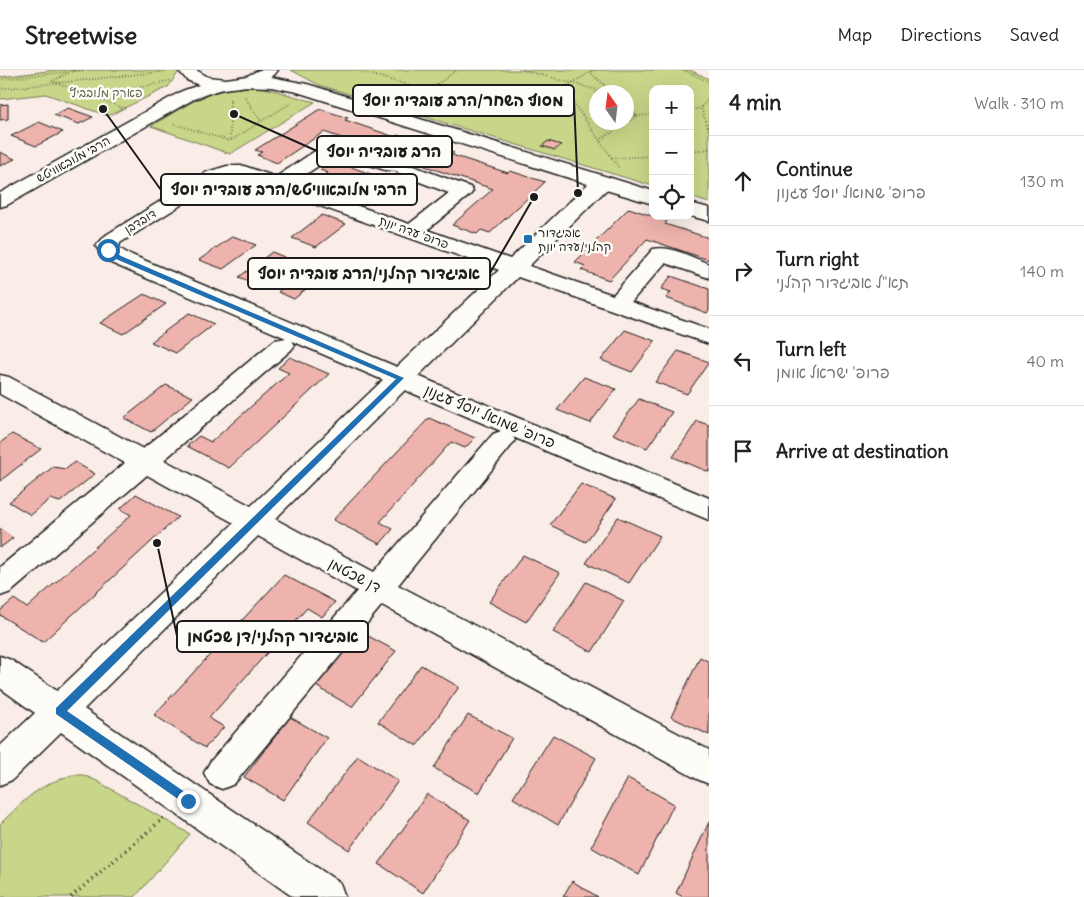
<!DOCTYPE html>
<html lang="en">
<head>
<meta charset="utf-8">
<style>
	:root { --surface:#fff; --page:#f6f6f6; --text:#222; --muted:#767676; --line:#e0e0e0 }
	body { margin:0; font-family:Delius,"Playpen Sans Hebrew",sans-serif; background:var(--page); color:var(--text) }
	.controls { position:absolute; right:15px; top:15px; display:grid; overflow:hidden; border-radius:10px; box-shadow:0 5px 20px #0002 }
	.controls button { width:45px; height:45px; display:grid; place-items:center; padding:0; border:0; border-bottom:1px solid var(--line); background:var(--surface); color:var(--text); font:25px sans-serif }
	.compass { position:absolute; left:589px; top:15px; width:45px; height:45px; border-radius:50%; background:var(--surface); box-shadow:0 5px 20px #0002; rotate:346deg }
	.stop { position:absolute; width:15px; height:15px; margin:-11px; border:4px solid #1f6fb2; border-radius:50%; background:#fff }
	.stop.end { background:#1f6fb2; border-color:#fff; box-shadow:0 1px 5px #0008 }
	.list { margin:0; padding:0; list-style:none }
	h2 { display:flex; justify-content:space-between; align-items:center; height:65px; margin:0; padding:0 20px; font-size:21px }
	h2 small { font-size:16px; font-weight:400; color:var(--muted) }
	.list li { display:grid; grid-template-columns:32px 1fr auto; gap:15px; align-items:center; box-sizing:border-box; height:90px; padding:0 20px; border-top:1px solid var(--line) }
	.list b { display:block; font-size:19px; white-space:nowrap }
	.list p { margin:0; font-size:16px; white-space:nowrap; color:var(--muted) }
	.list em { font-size:16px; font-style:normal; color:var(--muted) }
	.icon { flex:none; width:28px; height:28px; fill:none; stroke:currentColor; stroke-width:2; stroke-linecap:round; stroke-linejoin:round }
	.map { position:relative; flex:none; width:709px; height:827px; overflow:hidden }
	header { display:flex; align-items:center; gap:30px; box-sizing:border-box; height:70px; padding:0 25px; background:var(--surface); border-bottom:1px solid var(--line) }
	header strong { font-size:24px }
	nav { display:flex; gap:28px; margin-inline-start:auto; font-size:18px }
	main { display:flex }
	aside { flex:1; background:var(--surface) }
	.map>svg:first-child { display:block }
</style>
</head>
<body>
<header>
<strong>Streetwise</strong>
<nav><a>Map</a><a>Directions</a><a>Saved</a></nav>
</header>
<main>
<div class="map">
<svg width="709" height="827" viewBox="0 0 709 827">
	<rect width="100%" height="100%" fill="#faede8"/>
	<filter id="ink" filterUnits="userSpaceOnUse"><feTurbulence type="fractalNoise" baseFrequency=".02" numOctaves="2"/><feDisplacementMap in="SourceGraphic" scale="10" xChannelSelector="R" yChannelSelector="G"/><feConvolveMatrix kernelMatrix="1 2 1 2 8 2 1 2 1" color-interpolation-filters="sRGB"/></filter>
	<g filter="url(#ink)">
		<path fill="#c8d689" stroke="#727952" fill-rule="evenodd" d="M56,0h121l1,3 -10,14 -60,29 -62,-22 -46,5v-22z
			M291,0h399l19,9v124l-19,-6v-108h-37v97l-334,-101zM596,22h30v30h-30z
			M258,16l57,16 -85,52 -79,-28c38,-22 62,-41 107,-40z
			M72,705h11l14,6 93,53 -55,63h-135v-73c26,-25 36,-38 72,-49z"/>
		<path fill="#eeb3ac" stroke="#1c1c1c" d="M8,34v15l-8,1v-15z
			M68,38l25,9 -14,7 -25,-9z
			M320,39l28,9 -3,2 50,17 3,-2 15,5 -5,4 6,1 -17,12 -73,-25 -47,31 -20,-8 5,-3 -7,-2z
			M39,52l24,10 -27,14 -25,-10z
			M548,71l13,4 -6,5 -13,-4z
			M438,78l16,5 -2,2 56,18 2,-2 35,11 -55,51 -9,-3 -4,4 -25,-9 41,-36 -80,-27 15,-12 6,2z
			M0,82l15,7 -15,7z
			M334,91l37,13 -19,14 -30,-11 6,-4 -8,-3z
			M629,138l38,13 -2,3 44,14v22l-62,-21 -38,41 -28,-10 4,-4 -10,-4z
			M322,145l24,9 -30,23 -24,-9z
			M233,166l23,9 -33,24 -24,-9z
			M272,182l24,10 -33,25 -24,-10z
			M303,202l6,3 -3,2 13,1 -25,21 -16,-7z
			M671,206l38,13v21l-2,3 -41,-15 5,-6 -10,-3z
			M144,224l22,10 -43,30 -23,-11z
			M189,243l25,11 -38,29 -25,-11z
			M625,260l30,11 -23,31 -31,-12z
			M678,281l31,11 -22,32 -32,-12z
			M290,287l39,17 -100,94 -42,-22 12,-10 12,6 78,-69 -11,-5z
			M584,307l32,12 -26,34 -33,-13z
			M166,315l27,12 -42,35 -27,-14z
			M639,329l33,13 -25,36 -34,-14z
			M429,348l46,20 -10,10 -14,-6 -71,80 13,7 -13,15 -47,-24z
			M697,351l12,4v47l-36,-15z
			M12,364l29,15 -41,32v-38z
			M75,392l20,12 -35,28 -10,-3 -19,16 -22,-13 44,-35 13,2z
			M581,414l35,15 -30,43 -36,-17z
			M136,424l42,23 -135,125 -43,-27v-4l14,-12 13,9 104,-93 -11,-6z
			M618,447l42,19 -31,47 -43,-20z
			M0,459l13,9 -13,10z
			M523,485l37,18 -34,49 -37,-20z
			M284,505l51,27 -13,15 -15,-9 -98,110 15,9 -19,21 -51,-33z
			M586,512l38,19 -32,51 -39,-20z
			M359,561l37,20 -44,56 -38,-22z
			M700,587l9,5v73l-38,-18z
			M421,595l38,22 -42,59 -39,-24z
			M468,645l44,23 -33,55 -45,-25z
			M290,647l37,21 -44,62 -39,-23z
			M553,665l43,23 -38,67 -45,-27z
			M358,686l40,25 -49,69 -41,-28z
			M628,708l46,26 -35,71 -48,-28z
			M427,724l43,26 -47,73 -44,-29z
			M709,752v75h-26l-7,-4z
			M572,811l26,16h-35z"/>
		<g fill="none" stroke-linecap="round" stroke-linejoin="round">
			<defs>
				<path id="minor" d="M244,7h27l36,7 346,107v13l-47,-14 -77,76 84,29 40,-46c18,-4 40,9 56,15v14l-44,-15 -34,39 78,27v15l-191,-67 -100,99 291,122v22l-196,-83 2,3 -4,6 -113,139 311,165v34l-12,-5 -315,-174 -148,179 -12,5 -12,-5 -6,-11 6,-11 147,-171 -99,-55 -174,173 256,174 5,14h-52l-232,-165 -49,48 -12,5v-39l35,-33 -35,-25v-32l11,4 46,31 177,-168 -87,-48 -136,117 -11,4v-29l125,-104 -125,-69v-19l9,2 134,72 132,-109 11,-2 -175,-75 -9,-6 -6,-11 10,-11 101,-63 20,-6h17l32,11 51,-34 7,-2 65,21 2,3 12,1 57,21 3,4 -3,4 -43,35 83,29 78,-75 -291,-92 -26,-5 -33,-1 -2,-4 2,-4zM336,84l49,16 12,1 2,3 50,19 -40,31 -116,-41zM228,108h14l257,92 -102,97 -270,-114 -8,-5 1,-5 101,-63zM292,271l91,39 -132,126 -87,-46 127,-110 4,-5zM405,320l96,41 -8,3 -119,138 -99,-53z
					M690,133l19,5v13l-19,-5z"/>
				<path id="major" d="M178,0h18l12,7 18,2 21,-3 12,-6h19c-11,17 -36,16 -54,19 -10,2 -20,6 -30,10l-187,106 -7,2v-14l182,-102 17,-6 -12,-5z"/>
			</defs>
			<use href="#minor" stroke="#1c1c1c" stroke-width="3"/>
			<use href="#major" stroke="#1c1c1c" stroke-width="3"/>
			<path stroke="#1c1c1c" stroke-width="2" stroke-dasharray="0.5 2.5" stroke-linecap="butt" d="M74,0l-22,11 74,28
				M356,0l72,21 29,-21
				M523,0l82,22
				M594,0l-31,18 56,80
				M684,0l25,12
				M73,1l13,-1
				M590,2l22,20
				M0,9l67,-7
				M0,19l168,-18
				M96,27l76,-17
				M245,27l16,24
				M709,27l-8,11 8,22
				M230,29v42
				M425,36l141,-12
				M425,38l3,-17
				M690,41l11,-3
				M637,46l16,-1
				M174,54l56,17 61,-38
				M600,70l37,-24 -11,-10
				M690,81l19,-2
				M612,88l41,-2"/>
			<path stroke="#1c1c1c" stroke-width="4" stroke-dasharray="1 4.5" stroke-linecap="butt" d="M71,827l93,-79"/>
			<use href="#minor" fill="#fdfcf7" fill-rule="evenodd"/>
			<use href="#major" fill="#fdfcf7" fill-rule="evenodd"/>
		</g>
	</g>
	<path fill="#1f6fb2" d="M106,179h4l11,7 283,122 -337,333 125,86 1,4 -1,4 -4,1 -132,-92v-6l340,-329 -280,-120 -10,-7z"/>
	<rect fill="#1f6fb2" stroke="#fdfcf7" stroke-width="2" x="523" y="164" width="10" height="10" rx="2.5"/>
	<g text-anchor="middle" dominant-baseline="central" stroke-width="5" stroke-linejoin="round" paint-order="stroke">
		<g font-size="12" fill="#585d42" stroke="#fdfcf7">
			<text x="106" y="22">פארק מלובביץ</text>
		</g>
		<g font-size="12" fill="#1c1c1c" stroke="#fdfcf7">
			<text transform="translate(73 89) rotate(-29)">הרבי מלובאוויטש</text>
			<text transform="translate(140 151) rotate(-32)">דובדבן</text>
			<text transform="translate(414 162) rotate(20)">פרופ' עדה יונת</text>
		</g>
		<g font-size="12" fill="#1c1c1c" stroke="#fdfcf7" text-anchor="start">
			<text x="538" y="162">אביגדור<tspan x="538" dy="14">קהלני/עדה יונת</tspan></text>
		</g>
		<g font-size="15" fill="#1c1c1c" stroke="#fdfcf7">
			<text transform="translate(490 346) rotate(23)">פרופ' שמואל יוסף עגנון</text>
			<text transform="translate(355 505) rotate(28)">דן שכטמן</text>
		</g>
	</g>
	<path fill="none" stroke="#1c1c1c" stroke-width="2" d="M578 123L574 30M234 44L317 81M103 39L161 120M534 127L490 203M157 473L177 566"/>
	<g fill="#1c1c1c" stroke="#fdfcf7" stroke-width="2">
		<circle cx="578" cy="123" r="5"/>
		<circle cx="234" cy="44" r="5"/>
		<circle cx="103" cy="39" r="5"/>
		<circle cx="534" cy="127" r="5"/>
		<circle cx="157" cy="473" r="5"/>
	</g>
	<g fill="#fdfcf7" stroke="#1c1c1c" stroke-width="2">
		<rect x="353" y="15" width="221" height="31" rx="5"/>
		<rect x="317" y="66" width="135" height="31" rx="5"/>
		<rect x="161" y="104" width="256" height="31" rx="5"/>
		<rect x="248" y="188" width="242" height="31" rx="5"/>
		<rect x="177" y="551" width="191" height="31" rx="5"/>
	</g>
	<g font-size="16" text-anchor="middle" font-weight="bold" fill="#1c1c1c">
		<text x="463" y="36">מסוף השחר/הרב עובדיה יוסף</text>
		<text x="384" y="87">הרב עובדיה יוסף</text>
		<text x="289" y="125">הרבי מלובאוויטש/הרב עובדיה יוסף</text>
		<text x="369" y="209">אביגדור קהלני/הרב עובדיה יוסף</text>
		<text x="273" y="572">אביגדור קהלני/דן שכטמן</text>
	</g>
</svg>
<div class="controls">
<button>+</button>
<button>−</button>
<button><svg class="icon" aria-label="locate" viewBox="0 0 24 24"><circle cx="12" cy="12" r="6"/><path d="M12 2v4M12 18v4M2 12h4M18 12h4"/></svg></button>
</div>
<svg class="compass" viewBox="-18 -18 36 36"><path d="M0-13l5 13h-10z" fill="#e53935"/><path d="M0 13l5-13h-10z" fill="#767676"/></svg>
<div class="stop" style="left:108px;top:180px"></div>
<div class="stop end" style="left:188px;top:731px"></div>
</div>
<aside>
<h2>4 min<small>Walk · 310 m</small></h2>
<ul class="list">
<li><svg class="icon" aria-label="ahead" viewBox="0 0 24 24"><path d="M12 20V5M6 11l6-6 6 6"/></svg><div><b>Continue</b><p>פרופ' שמואל יוסף עגנון</p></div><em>130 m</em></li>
<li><svg class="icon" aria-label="right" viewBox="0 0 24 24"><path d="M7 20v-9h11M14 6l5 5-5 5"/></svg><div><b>Turn right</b><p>תא&quot;ל אביגדור קהלני</p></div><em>140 m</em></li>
<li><svg class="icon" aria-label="left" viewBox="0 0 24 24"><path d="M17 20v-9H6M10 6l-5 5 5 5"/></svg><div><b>Turn left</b><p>פרופ' ישראל אומן</p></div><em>40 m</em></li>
<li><svg class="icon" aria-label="arrive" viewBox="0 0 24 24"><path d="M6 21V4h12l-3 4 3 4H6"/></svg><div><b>Arrive at destination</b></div></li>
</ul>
</aside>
</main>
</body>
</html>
